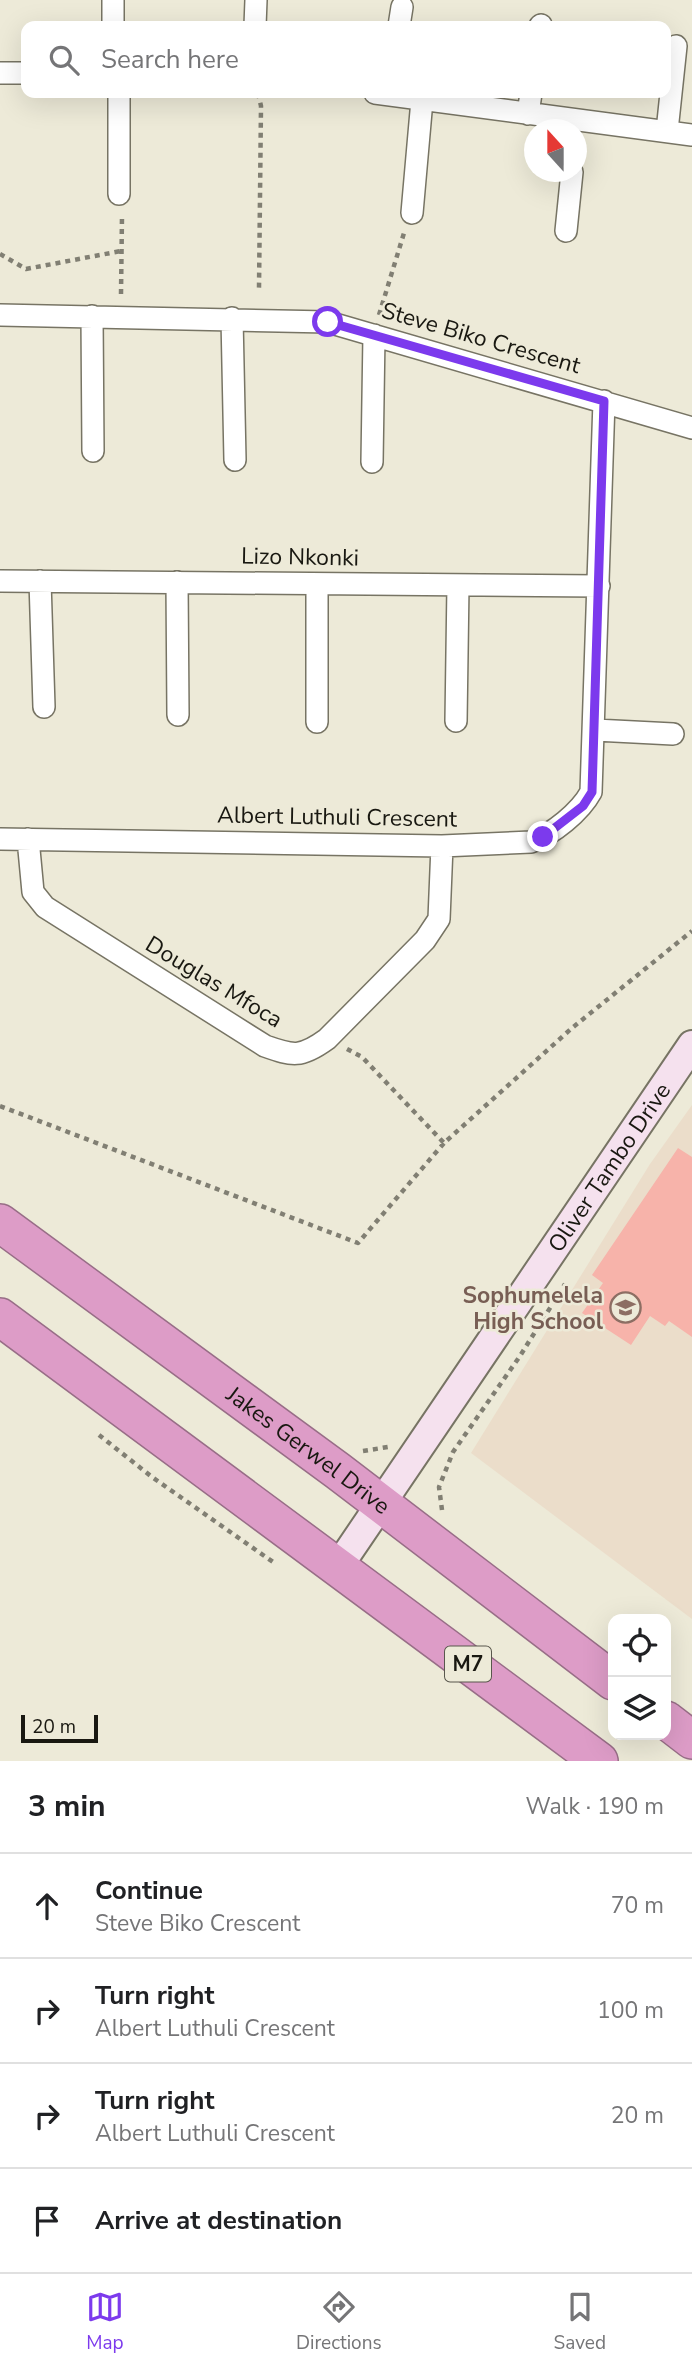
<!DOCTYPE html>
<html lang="en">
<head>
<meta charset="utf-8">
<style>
	:root { --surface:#fff; --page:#f2f2f2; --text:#202124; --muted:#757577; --line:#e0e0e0; --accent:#7c3aed }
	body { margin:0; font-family:"Nunito Sans",sans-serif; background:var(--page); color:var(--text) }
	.controls { position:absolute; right:21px; bottom:21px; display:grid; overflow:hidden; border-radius:14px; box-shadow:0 7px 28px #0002 }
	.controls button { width:63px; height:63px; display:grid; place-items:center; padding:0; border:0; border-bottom:2px solid var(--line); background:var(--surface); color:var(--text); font:35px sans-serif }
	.compass { position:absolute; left:524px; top:119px; width:63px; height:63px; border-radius:50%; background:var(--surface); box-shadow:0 7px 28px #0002; rotate:339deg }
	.scale { position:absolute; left:21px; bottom:18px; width:77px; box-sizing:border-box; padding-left:7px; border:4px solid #191811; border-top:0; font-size:19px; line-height:24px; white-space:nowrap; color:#191811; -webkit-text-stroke:5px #edead8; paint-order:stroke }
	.stop { position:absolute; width:21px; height:21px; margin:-16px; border:5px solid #7c3aed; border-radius:50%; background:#fff }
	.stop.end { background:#7c3aed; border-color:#fff; box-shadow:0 2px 7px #0008 }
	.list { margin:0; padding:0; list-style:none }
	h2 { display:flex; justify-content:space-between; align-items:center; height:91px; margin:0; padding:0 28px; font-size:30px }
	h2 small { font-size:23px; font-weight:400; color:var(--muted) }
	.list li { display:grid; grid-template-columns:46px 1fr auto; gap:21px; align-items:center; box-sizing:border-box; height:105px; padding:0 28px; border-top:2px solid var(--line) }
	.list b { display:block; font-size:26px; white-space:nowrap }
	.list p { margin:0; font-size:23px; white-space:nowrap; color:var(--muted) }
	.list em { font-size:23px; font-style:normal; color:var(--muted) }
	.icon { flex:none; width:38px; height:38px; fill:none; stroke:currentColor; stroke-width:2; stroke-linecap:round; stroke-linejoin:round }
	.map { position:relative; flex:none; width:692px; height:1761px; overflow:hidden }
	.search { position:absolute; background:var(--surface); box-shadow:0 7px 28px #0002; left:21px; right:21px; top:21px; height:77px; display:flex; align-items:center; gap:18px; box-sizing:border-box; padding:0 24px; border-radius:14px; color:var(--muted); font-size:26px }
	.sheet { height:511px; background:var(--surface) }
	nav { display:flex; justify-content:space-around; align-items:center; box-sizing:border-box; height:98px; border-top:2px solid var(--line); background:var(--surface); font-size:19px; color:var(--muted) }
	nav a { display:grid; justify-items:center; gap:4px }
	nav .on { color:var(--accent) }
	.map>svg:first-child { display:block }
</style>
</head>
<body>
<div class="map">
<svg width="692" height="1761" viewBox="0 0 692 1761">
	<rect width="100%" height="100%" fill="#edead8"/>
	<path fill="#ebddca" d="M692,1105v514l-221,-166 179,-289z"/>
	<path fill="#f7b3aa" d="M678,1148l14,9v180l-23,-16 -4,5 -15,-10 -19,29 -49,-32 21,-30 -11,-8z"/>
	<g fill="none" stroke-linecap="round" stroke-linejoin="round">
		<defs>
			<path id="street" d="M113,26v-26
				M255,26l1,-26
				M399,26l3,-19
				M540,26l1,-1
				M0,73h26
				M375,93l317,42
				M528,114l3,-21
				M667,131l9,-85
				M119,194v-101
				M412,213l10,-113
				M566,231l6,-59
				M0,315l328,7 364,106
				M92,316l1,135
				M232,318l3,142
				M372,462l2,-127
				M0,581l599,5
				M40,581l4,126
				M177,582l1,133
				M456,721l2,-136
				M317,722v-138
				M595,730l78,4
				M0,839l442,7 89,-4c22,-8 49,-30 60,-50l13,-391
				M28,839l5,53 12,15 220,139c28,10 36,12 62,-7l98,-99 14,-21 3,-73"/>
			<g id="secondary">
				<path id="s1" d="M338,1567l354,-522"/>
			</g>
			<g id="highway">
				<path id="s2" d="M0,1223l338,248 275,210"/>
				<path d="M0,1317l599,444"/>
				<path d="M666,1720l26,20"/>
			</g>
		</defs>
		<use href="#street" stroke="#777464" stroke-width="24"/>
		<use href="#secondary" stroke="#777464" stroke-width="32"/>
		<use href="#highway" stroke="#986e87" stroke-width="40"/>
		<path stroke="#817f73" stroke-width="4.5" stroke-dasharray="5 5" stroke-linecap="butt" d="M258,93l3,13 -2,182
			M0,254l26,15 95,-18
			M121,294l1,-78
			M379,315l25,-82
			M347,1049l15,8 82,86 128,-115 120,-97
			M0,1106l358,137 86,-100
			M99,1435l53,42 121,85
			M363,1451l25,-4
			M442,1510l-3,-23 14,-35 67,-96 45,-72"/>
		<use href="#street" stroke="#fff" stroke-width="21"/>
		<use href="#secondary" stroke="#f5e1ee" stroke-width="28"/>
		<use href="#highway" stroke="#dd9cc7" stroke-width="37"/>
	</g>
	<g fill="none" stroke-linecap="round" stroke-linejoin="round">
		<path stroke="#7c3aed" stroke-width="9" d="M328,322l276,79 -12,391 -9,14 -40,31"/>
	</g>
	<defs>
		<symbol id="school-ring" viewBox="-11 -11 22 22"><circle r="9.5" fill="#edead8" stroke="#8d6e63" stroke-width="1.5"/><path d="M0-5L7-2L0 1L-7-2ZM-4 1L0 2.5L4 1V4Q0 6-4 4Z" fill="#8d6e63"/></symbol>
	</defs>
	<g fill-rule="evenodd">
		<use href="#school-ring" x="608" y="1290" width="35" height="35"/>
	</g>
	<g text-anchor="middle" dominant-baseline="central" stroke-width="5" stroke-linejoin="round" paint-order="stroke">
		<rect fill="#edead8" stroke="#59574d" stroke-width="2" x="445" y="1646.5" width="46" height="35" rx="5"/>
		<g font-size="21" font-weight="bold" fill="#191811">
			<text x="468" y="1664">M7</text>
		</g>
		<g font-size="23" fill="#191811" stroke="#edead8">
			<text transform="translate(481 338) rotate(16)">Steve Biko Crescent</text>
			<text transform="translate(300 557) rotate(1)">Lizo Nkonki</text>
			<text transform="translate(337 817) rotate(1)">Albert Luthuli Crescent</text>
			<text transform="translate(214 982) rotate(31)">Douglas Mfoca</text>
			<text stroke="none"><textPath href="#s1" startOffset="483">Oliver Tambo Drive</textPath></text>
			<text stroke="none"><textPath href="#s2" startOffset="383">Jakes Gerwel Drive</textPath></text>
		</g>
		<g font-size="23" font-weight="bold" fill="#785e54" stroke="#edead8" text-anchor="end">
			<text x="603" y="1295">Sophumelela<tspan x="603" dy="26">High School</tspan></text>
		</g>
	</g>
</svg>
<div class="controls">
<button><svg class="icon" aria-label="locate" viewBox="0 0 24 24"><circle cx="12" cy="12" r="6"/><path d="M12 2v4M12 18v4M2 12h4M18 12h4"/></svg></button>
<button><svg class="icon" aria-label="layers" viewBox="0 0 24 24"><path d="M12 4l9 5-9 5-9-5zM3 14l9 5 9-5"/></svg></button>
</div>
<svg class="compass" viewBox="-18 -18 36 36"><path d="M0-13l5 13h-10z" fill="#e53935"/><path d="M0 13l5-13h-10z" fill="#757577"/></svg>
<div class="scale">20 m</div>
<div class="stop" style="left:328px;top:322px"></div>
<div class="stop end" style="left:543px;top:837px"></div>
<div class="search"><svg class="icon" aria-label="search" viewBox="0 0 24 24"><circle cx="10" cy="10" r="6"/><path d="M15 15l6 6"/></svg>Search here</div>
</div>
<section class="sheet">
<h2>3 min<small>Walk · 190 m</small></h2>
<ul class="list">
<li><svg class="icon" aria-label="ahead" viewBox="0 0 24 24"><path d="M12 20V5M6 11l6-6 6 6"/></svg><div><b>Continue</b><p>Steve Biko Crescent</p></div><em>70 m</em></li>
<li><svg class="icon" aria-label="right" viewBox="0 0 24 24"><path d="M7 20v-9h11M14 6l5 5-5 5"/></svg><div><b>Turn right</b><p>Albert Luthuli Crescent</p></div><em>100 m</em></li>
<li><svg class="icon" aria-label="right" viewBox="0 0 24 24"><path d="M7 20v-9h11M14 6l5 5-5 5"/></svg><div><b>Turn right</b><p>Albert Luthuli Crescent</p></div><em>20 m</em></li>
<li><svg class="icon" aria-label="arrive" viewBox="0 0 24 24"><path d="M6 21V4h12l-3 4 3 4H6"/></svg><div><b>Arrive at destination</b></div></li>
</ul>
</section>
<nav>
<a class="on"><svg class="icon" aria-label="map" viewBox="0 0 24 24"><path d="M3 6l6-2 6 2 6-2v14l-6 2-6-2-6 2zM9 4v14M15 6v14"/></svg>Map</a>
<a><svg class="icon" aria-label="directions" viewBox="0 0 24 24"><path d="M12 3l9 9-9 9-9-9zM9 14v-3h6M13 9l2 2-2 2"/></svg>Directions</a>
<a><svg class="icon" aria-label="saved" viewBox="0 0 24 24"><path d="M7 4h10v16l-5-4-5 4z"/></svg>Saved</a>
</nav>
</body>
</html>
